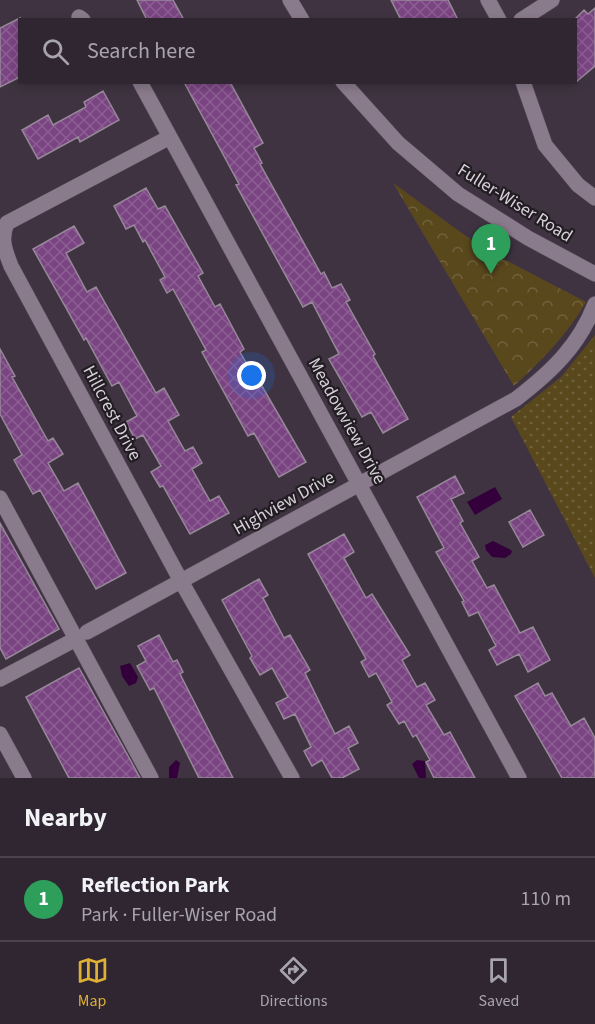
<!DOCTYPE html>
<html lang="en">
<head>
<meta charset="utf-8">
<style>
	:root { --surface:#2f2631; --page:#372e39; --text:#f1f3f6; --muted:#a7a5ab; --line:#4a434d; --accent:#e0b034 }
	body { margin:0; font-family:"Source Sans 3",sans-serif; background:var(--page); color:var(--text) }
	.you { position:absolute; left:252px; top:376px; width:21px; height:21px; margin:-15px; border:4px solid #fff; border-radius:50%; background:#1a73e8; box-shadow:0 0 0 9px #1a73e833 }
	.badge { display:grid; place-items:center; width:39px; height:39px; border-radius:50%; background:var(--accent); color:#fff; font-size:20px; font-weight:700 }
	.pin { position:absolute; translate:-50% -50px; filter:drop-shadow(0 2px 3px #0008) }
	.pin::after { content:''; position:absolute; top:32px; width:21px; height:18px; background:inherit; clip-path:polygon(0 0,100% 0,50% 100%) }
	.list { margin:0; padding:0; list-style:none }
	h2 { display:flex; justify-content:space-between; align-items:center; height:78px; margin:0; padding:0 24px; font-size:26px }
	h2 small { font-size:20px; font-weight:400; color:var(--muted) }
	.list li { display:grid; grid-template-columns:39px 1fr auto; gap:18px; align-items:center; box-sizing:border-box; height:84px; padding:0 24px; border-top:2px solid var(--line) }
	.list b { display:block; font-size:22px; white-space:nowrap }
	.list p { margin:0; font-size:20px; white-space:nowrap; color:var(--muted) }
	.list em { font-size:20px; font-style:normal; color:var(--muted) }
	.icon { flex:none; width:33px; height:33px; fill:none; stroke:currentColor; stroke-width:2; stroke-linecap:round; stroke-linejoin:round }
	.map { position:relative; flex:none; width:595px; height:778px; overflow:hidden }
	.search { position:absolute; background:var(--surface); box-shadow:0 3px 9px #0003; left:18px; right:18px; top:18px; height:66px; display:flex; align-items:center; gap:15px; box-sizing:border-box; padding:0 21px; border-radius:0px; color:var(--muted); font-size:22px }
	.sheet { height:162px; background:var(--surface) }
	nav { display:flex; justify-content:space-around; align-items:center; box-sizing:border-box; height:84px; border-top:2px solid var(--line); background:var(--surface); font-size:16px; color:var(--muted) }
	nav a { display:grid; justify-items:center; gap:3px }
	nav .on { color:var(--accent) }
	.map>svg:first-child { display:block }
</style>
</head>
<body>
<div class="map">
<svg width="595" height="778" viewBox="0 0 595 778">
	<defs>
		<pattern id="grass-dots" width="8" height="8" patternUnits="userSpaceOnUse" patternTransform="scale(1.5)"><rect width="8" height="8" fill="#5a481d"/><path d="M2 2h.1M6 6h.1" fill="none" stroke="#71613d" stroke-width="1.8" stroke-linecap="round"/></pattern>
		<pattern id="park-crowns" width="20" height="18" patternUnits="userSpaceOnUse" patternTransform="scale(1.5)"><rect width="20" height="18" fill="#5a481d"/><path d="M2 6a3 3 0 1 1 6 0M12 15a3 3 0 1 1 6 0" fill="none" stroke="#71613d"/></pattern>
		<pattern id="building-cross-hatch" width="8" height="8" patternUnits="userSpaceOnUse" patternTransform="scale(1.5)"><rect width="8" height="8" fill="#7a4482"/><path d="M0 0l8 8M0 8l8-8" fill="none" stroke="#8c5e93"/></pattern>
	</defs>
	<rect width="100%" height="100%" fill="#3f3341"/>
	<path fill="url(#grass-dots)" d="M595,335v243l-84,-161 50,-40z"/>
	<path fill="url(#park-crowns)" d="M393,183l88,64 105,55c-20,34 -43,57 -72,84z"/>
	<path fill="#34003c" d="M495,487l7,12 -27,16 -8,-13z
		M493,541c7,4 14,6 19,10l-1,3 -6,4 -13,-1 -6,-7 -1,-5z
		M130,663l8,14 -2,6 -7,3 -7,-10 -2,-10z
		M176,760l4,3 -3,15h-8v-11z
		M417,760l8,1 1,17h-7l-7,-14z"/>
	<path fill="url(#building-cross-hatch)" stroke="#978999" stroke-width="1.5" d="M137,0h36l11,20h-37z
		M391,0h57l10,20h-57z
		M595,8v58l-19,16v-64l8,-8 4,4z
		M20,18v59l-20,10v-59z
		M184,82h46l33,61 -9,5 8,15 -2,1 61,110 3,-2 8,16 9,-4 9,16 -4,2 29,52 -2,2 35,63 -25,14 -12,-21 -9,5 -33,-58 10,-5 -27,-52 -9,5 -67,-122 3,-1z
		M103,91l16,29 -39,22 -2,-5 -40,22 -16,-29 26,-15 5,10 33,-18 -2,-5z
		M146,188l12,21 7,-3 38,67 -5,3 17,31 5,-3 24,45 -4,3 17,30 2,-1 47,81 -27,15 -25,-44 -6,3 -46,-84 4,-2 -33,-61 -6,4 -7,-13 5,-3 -20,-37 -2,2 -9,-17 -8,4 -12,-23z
		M74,226l10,17 -18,10 21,39 9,-5 60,106 8,-5 15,27 -11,6 17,30 8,-4 9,16 -10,6 18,32 9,-5 10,17 -39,21 -27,-48 -3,1 -9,-15 10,-6 -18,-31 -8,4 -9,-17 11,-6 -18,-34 -7,4 -26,-48 -2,2 -51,-91z
		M0,349l15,27 -3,1 36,64 5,-3 10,16 -15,9 16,28 14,-8 48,90 -30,16 -56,-99 -7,4 -19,-34 8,-5 -22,-41z
		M455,476l9,17 -13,6 12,22 -3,2 19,34 -7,4 15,27 7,-3 26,48 13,-6 17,33 -22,12 -9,-18 -22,11 -8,-15 7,-4 -18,-34 -9,4 -7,-14 2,-1 -28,-49 8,-4 -27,-51z
		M530,510l14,25 -21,12 -14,-25z
		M0,523l59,106 -53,30 -6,-11z
		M344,534l10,18 -10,6 22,40 6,-4 28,45 10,16 -8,5 15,27 8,-4 10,17 -9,5 18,30 6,-3 25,46h-41l-8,-16 4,-2 -14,-25 -3,2 -9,-16 -5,3 -12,-19 5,-3 -16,-29 -7,4 -8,-15 5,-3 -58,-105z
		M259,579l9,16 -5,3 21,40 6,-3 20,35 -5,3 30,61 14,-8 9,17 -10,5 11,21 -17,9h-10l-10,-18 -10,6 -8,-15 7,-4 -16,-33 -11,5 -8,-16 12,-6 -16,-29 -12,7 -10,-17 2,-2 -30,-56z
		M159,635l14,27 4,-2 6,12 -3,2 53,104h-34l-45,-90 -4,2 -13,-24 9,-5 -8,-15z
		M79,668l48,86 13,24h-71l-43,-81z
		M538,683l7,13 7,-3 19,33 13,-8 11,20v40h-33l-47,-82z"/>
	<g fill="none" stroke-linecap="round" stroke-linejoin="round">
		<defs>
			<path id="minor" d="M290,0l12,20
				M488,0l11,20
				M79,17l4,3
				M521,20l31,-20
				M140,82l379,696
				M343,82l55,61 60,51 70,44 67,36
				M523,82l22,63 33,40 17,13
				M170,137l-163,86c-7,16 -2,27 4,43l170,315 111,197
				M0,498l151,280
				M87,632l429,-233c35,-27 63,-53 79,-95
				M0,679l76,-40
				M0,734l24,44"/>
		</defs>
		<use href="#minor" stroke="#5b505c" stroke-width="16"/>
		<use href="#minor" stroke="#8a7b8c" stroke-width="15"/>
	</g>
	<g text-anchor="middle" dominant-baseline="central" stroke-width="4.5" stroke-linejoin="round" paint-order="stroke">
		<g font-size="18" fill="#d7cfd8" stroke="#221d23">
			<text transform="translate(515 203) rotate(32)">Fuller-Wiser Road</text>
			<text transform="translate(112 413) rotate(62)">Hillcrest Drive</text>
			<text transform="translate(347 421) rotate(61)">Meadowview Drive</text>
			<text transform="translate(284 503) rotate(-29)">Highview Drive</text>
		</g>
	</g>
</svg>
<div class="you"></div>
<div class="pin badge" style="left:491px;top:274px;background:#2e9e5b">1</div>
<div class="search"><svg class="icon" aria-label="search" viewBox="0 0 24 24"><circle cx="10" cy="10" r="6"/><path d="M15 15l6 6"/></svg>Search here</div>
</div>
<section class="sheet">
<h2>Nearby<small></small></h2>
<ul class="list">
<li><span class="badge" style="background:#2e9e5b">1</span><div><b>Reflection Park</b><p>Park · Fuller-Wiser Road</p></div><em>110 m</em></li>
</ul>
</section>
<nav>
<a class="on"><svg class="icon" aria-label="map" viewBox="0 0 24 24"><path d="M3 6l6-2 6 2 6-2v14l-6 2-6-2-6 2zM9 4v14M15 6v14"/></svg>Map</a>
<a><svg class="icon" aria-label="directions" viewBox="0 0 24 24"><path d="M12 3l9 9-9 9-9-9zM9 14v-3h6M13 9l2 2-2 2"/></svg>Directions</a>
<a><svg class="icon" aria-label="saved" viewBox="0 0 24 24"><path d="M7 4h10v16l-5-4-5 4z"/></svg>Saved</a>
</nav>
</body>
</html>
